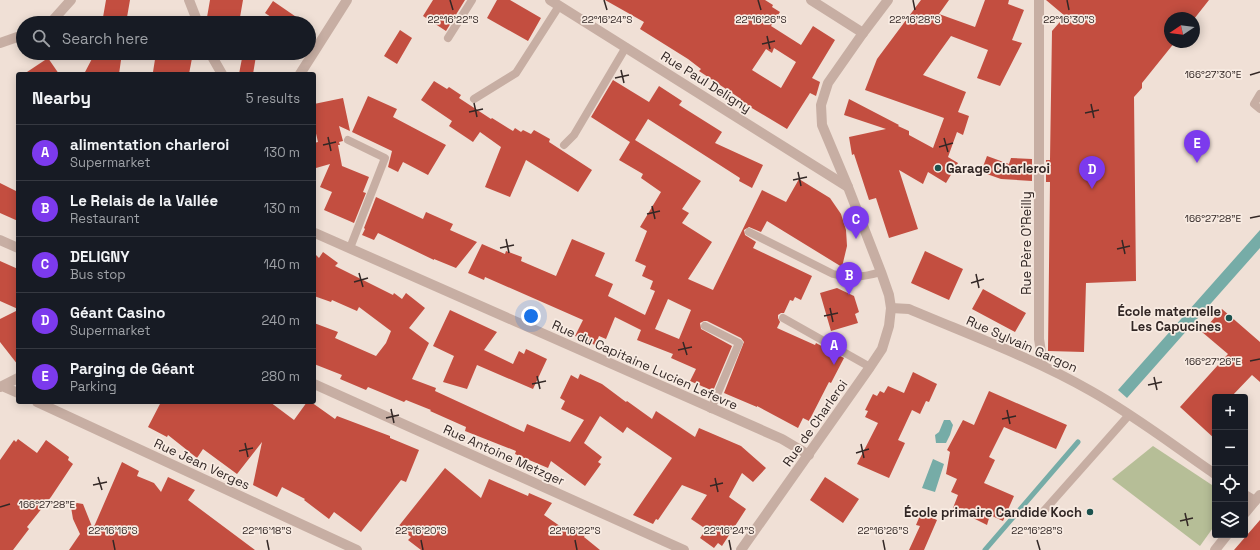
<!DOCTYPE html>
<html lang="en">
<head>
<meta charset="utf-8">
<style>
	:root { --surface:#171b24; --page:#20242c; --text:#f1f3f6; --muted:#9ea1a6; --line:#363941; --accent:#7c3aed }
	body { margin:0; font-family:"Space Grotesk",sans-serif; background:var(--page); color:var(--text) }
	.controls { position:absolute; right:12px; bottom:12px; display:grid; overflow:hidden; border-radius:4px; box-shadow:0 2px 10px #0003 }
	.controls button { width:36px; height:36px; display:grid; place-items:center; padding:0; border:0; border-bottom:1px solid var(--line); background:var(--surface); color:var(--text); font:20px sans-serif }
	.compass { position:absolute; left:1164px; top:12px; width:36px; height:36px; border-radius:50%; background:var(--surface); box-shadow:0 2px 10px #0003; rotate:257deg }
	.you { position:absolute; left:531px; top:316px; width:14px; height:14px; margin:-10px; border:3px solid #fff; border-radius:50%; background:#1a73e8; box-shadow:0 0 0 6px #1a73e833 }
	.badge { display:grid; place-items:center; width:26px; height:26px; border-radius:50%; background:var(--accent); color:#fff; font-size:13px; font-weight:700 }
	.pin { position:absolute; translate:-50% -33px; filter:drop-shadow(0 1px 2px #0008) }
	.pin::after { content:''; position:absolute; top:21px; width:14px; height:12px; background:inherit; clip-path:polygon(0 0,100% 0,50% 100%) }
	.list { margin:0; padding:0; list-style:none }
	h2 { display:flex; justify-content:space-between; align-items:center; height:52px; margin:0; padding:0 16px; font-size:17px }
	h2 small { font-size:13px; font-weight:400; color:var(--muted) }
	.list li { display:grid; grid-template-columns:26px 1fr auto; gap:12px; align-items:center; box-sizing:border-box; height:56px; padding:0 16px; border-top:1px solid var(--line) }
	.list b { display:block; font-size:15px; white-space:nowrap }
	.list p { margin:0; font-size:13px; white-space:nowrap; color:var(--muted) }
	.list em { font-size:13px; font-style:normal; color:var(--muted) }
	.icon { flex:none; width:22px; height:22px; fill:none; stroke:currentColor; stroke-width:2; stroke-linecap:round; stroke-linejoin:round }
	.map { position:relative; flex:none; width:1260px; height:550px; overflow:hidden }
	.search { position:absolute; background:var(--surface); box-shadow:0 2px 10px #0003; left:16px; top:16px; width:300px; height:44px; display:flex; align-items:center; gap:10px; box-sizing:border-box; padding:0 14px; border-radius:22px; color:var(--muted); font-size:15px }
	.panel { position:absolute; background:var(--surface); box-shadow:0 2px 10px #0003; left:16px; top:72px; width:300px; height:332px; border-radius:4px }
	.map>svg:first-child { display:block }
</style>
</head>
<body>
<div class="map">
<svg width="1260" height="550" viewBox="0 0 1260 550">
	<rect width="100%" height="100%" fill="#f0e0d6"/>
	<path fill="#b6be97" d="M1153,446l62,41v38l-15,21 -88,-67z"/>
	<path fill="#76aca7" d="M1260,230v18l-133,150 -9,-8z
		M944,420h6l3,5 -3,10 -4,8h-10l-1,-8 4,-3z
		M933,459l11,5 -9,28 -13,-4z"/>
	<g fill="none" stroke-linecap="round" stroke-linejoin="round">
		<path stroke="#76aca7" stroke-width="5" d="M985,550l93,-108"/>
	</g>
	<path fill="#c34e40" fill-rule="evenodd" d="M106,0h24l-4,23h-24z
		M210,0h33l-4,23h-33z
		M433,0h32l-19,31 -23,-15z
		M497,0h13l31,18 -13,23 -41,-23z
		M605,0h160l8,5 -1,2 8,5 -9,14 30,19 12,-19 22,14 -23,38 8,4 -4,14 -6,-3 -23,36 -47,-28 1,-2 -42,-28 2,-2 -13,-10 -48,-30 4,-7zM774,48l22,14 -15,26 -29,-18 14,-21 6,4z
		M921,0h28l-10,14 36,13 10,-27h24l-1,4 16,6 -12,30 10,3 -22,43 -23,-8 11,-28 -37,-14 -28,39 43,17 -8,20 11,4 -6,19 -6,-3 -9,25 10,6 -12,20 -18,-11 -5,12 -24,-14 19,59 -29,9 -13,-40 -7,2 -15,-46 -2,1 -3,-18 37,-8 -42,-14 5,-16 50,26 -1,1 11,5v4l24,13 11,-30 -79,-28 12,-31z
		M1046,0h163l-15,19 -24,-1v24h5l-33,41v5l-8,9 2,184 -50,2 -2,69 -36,-1 2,-169h-4v-22h4l2,-129 13,-15z
		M273,1l32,22h-25l-15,-10z
		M400,30l12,8 -15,26 -13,-8z
		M95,53h27l-3,21h-35z
		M156,53h37l-4,21h-26l-10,-2z
		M243,53l13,3 -3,18h-14z
		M48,58l11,16h-35z
		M613,80l36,22 10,-16 23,15 -3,4 43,27 -7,11 48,22 -11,23 -13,-7 1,-3 -92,-59 -13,21 66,41 -19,28 7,4 -7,10 30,19 -24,37 25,11 49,-100 24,12 13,-23 31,19 11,16 5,16 1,16 -5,21 -75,-46 -6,11 -12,-5 -5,3 1,5 11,7 -3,6 59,28 -11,24 -6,-3 -2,4 -3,-1 -6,13h-3l-3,2v3l2,4 -3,6 38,17 1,-2 28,15 -13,25 -2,-1 -20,39 -6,-3 -5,10 -41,-22v1l-33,-14 20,-51 -3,-4 -34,-17h-3l-4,2 1,6 31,17 -19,45 -23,-10 6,-12 -25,-11 2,-4 -36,-14 4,-10 -26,-13 -9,22 -7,-3 -4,9 -20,-9 8,-16 -98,-43 -1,3 -16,-7 14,-29 23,10 1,-3 16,6 -1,4 35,15 16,-37 33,14 -10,23 18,8 -5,12 37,19 10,-24 -5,-2 3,-8 -11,-5 4,-10 -11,-5 12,-30 -7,-4 21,-35 -20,-14 2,-4 -24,-14 11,-18 -39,-25zM668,299l23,11 -12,29 -24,-10z
		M434,81l13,8 2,-2 12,8 -2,3 32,21 1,-1 21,13 2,-3 6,4 2,-2 8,4 3,-4 16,9 -1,3 43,28 -14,22 -52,-32 -16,37 -25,-10 16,-40 -21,-15 -7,10 -24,-16 3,-5 -31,-21z
		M368,96l29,13 -4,8 53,28 -18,30 -25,-13 -5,10 -10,-5 4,-16 -40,-19z
		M343,98l7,33 -11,-5 4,15 -4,1 1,3h-2l4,21 27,11 -6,15 3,1 -12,30 -30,-13 8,-18 -12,-5 10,-23 -14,4 -2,-10v-15l4,-1 -4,-17v-21z
		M987,156l22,8 2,-6 21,1v22l-31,-2 -20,-7z
		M0,183l18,9v29l-18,-8z
		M376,197l47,22 3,-7 27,12 -3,6 27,12 -21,26 -22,-9v1l-56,-27 -4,7 -12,-5 3,-6 -1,-1z
		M925,251l38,18 -14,31 -38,-17z
		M323,252l15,11 -3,3 58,29 1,-2 8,6 4,-6 19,15 -16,20 20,15 -17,36 24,9 -1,3 89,41 3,-8 43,18 14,-22 -23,-11 4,-8 -5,-3 11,-23 7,4 2,-5 22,10 24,18 1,-1 25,18 4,-8 39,26 4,-9 42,18 25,22 -13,14 -11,-9 -13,24 17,12 -24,37 -4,-3 -4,5 -14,-10 6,-9 -15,-10 16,-24 -25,-10 -24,35 -2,-1 -3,5 -20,-9 39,-57 -45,-31 -4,6 -23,-17 -16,27 18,14 -4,5 3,2 -16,22 -34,-25 -3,7 -33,-14 1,-3 -51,-20 1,-4 -36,-16 1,-1 -25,-10 -2,2 -36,-15 -2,3 -26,-11 2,-4 -28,-11v-41l24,9 -3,6 41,18 10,-13 5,-12 -32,-24 -2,4 -25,-11 -1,2 -17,-6v-43l5,5z
		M0,261l18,8v40l-18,-8z
		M837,288l17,8 5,16 -4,2 3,9 -27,8 -11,-38z
		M983,289l43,24 -11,19 -43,-23z
		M1222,309l38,33v40l-8,-7 -21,22h-16v42l-35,-32 48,-53 -26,-22z
		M18,310v55l-18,-23v-23z
		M450,310l47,22 -13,18 29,14 6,-13 5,3 2,-5 21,10 -14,30 -56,-24 -10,24 -24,-7 11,-26 -21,-10z
		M913,372l24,12 -8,18 -3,-1 -6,13 -8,-4 -14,30 7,3 -16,35 -32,-14 21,-41 -13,-6 3,-6 -3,-1 8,-16 4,2 3,-5 4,2 4,-7 16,7z
		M989,391l78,34 -11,24 -52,-22 -15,30 6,3 -11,23 30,13 -11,25 -13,-6 -3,10 -34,-17 5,-13 -7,-3 6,-13 -11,-5 4,-22 -3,-2 16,-30 11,5z
		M161,402h109l24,18 13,-18h4l24,17 2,-3 53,20v2l29,12 -13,32 -5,-2 -40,52 -27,-20 -5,7 -25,-19 1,-1 -23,-12 -5,10 -24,-12 9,-43 -25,32 -34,-25 -6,9 -29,-23 -1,2 -19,-10z
		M18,439l19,14 9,-13 23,17 -1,3 5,4 -22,33 -24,30 2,2 -16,21h-13v-90l14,-20 2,2z
		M122,462l17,9 -2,5 17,7 7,9 7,-15 27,13 -7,10 67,50h-186l11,-16 -7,-15 -2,-12 6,-4 6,1 10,25z
		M445,468l36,30 8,-19 39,17 1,-3 23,10 -8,12 26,18 6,-7 10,7 -2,4 16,13h-179l-13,-10 3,-3 -13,-10z
		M825,477l34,22 -16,24 -33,-23z
		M921,513l16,7 -13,30h-15l11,-24 -4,-1z
		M1260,520v30h-26z"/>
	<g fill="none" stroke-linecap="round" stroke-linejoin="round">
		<path stroke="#c7aea3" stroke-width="8" d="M448,38l24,-38
			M1260,94l-6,10 6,5
			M474,99l42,-26 43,-67
			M348,140l37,18 -35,90
			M564,145l10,-10 52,-88
			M749,232l84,42c19,5 30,3 48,-2
			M783,318l87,49
			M705,326l34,17 -28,66
			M1042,513l87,-98"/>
		<path stroke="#c7aea3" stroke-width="10" d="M189,0l9,23
			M550,0l298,187
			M811,0l52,33
			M1039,0v339l4,26
			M48,23l5,-3 18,-20
			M0,43l23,-8
			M210,53l12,21
			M300,74l47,-74
			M315,233l467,206 27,16
			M0,240l18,8
			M891,308l18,1c61,26 124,49 182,82 43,24 83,55 124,83
			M314,384l370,166
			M2,386l16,7
			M0,387l18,-9
			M37,402l320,148
			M1245,495l10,6"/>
		<path stroke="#c7aea3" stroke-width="10" d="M1245,513l15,-18
			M741,550l129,-183 12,-18 7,-23 2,-18 -2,-13 -8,-23 -33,-85 -26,-62 -1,-20 7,-22 35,-50 25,-33
			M1215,550l12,-15"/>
	</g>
	<path fill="none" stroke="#322725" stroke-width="1.5" d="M450,0l3,10M604,0l3,10M758,0l3,10M913,0l2,10M1067,0l2,10M767,36l3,13M762,44l13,-3M621,70l3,13M1250,75l10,-3M615,78l14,-3M474,103l3,14M1091,104l3,14M469,112l14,-3M1085,113l14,-3M328,137l3,14M944,138l4,14M323,145l13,-3M939,147l14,-4M798,172l3,14M793,180l14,-3M652,206l3,13M647,214l13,-3M1250,218l10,-2M506,239l3,14M1122,240l3,14M500,248l14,-3M1117,249l13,-3M359,273l4,14M976,274l3,14M354,282l14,-4M971,283l13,-4M830,308l3,14M824,316l14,-3M683,342l4,13M678,350l14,-3M1250,361l10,-2M537,376l3,13M1154,377l3,13M532,384l14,-3M1148,385l14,-3M391,409l3,14M1007,410l3,14M386,418l13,-3M1002,419l14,-3M245,443l3,14M861,444l3,14M239,451l14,-3M856,453l13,-4M98,477l4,13M715,478l3,14M93,485l14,-3M710,486l13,-3M0,507l10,-3M1185,513l3,13M1180,521l13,-3M113,540l2,10M267,540l2,10M421,540l2,10M575,540l2,10M729,540l2,10M883,540l2,10M1037,540l3,10"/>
	<g fill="#1c524e" stroke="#f8ebe2" stroke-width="1.5">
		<circle cx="938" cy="168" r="4"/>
		<circle cx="1229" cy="318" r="4"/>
		<circle cx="1090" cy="512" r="4"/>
	</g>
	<g text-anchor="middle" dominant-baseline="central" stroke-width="3.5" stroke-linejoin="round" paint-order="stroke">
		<g font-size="13" fill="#322725" stroke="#f8ebe2">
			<text transform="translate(706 82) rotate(32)">Rue Paul Deligny</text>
			<text transform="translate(1026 243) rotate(-90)">Rue Père O'Reilly</text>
			<text transform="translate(1022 344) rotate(24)">Rue Sylvain Gargon</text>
			<text transform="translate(645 365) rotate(24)">Rue du Capitaine Lucien Lefevre</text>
			<text transform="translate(815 423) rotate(-55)">Rue de Charleroi</text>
			<text transform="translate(504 455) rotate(24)">Rue Antoine Metzger</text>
			<text transform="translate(202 464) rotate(25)">Rue Jean Verges</text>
		</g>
		<g font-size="13" font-weight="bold" fill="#322725" stroke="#f8ebe2" text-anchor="end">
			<text x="946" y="168" text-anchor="start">Garage Charleroi</text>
			<text x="1221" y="311">École maternelle<tspan x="1221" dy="15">Les Capucines</tspan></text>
			<text x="1082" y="512">École primaire Candide Koch</text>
		</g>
	</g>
	<g font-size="10" text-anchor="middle" fill="#322725" stroke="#f8ebe2" stroke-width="3.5" stroke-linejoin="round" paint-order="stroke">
		<text x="453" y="23">22°16'22"S</text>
		<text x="607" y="23">22°16'24"S</text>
		<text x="761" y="23">22°16'26"S</text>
		<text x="915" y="23">22°16'28"S</text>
		<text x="1069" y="23">22°16'30"S</text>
		<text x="1213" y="78">166°27'30"E</text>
		<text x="1213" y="222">166°27'28"E</text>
		<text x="1213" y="365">166°27'26"E</text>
		<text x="47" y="508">166°27'28"E</text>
		<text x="113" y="534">22°16'16"S</text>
		<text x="267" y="534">22°16'18"S</text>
		<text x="421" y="534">22°16'20"S</text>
		<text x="575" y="534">22°16'22"S</text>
		<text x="729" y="534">22°16'24"S</text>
		<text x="883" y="534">22°16'26"S</text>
		<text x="1037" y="534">22°16'28"S</text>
	</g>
</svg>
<div class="controls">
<button>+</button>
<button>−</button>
<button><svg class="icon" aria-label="locate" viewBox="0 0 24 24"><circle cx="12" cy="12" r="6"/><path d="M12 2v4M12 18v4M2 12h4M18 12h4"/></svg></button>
<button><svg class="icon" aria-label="layers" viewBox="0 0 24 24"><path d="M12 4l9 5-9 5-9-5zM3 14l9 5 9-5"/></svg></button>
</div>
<svg class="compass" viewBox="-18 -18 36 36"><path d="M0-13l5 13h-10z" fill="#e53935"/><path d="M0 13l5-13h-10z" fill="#9ea1a6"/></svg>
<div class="you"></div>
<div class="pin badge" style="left:834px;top:365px">A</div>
<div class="pin badge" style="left:849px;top:295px">B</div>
<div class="pin badge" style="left:856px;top:239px">C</div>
<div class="pin badge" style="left:1092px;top:189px">D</div>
<div class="pin badge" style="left:1197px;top:163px">E</div>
<div class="search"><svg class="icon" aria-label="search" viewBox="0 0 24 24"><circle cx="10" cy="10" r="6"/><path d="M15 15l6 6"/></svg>Search here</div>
<section class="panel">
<h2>Nearby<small>5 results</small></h2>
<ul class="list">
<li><span class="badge">A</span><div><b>alimentation charleroi</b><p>Supermarket</p></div><em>130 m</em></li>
<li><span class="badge">B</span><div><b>Le Relais de la Vallée</b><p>Restaurant</p></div><em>130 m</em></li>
<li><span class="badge">C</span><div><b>DELIGNY</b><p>Bus stop</p></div><em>140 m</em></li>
<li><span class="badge">D</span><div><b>Géant Casino</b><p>Supermarket</p></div><em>240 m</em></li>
<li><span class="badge">E</span><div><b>Parging de Géant</b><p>Parking</p></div><em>280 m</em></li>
</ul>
</section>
</div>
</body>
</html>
